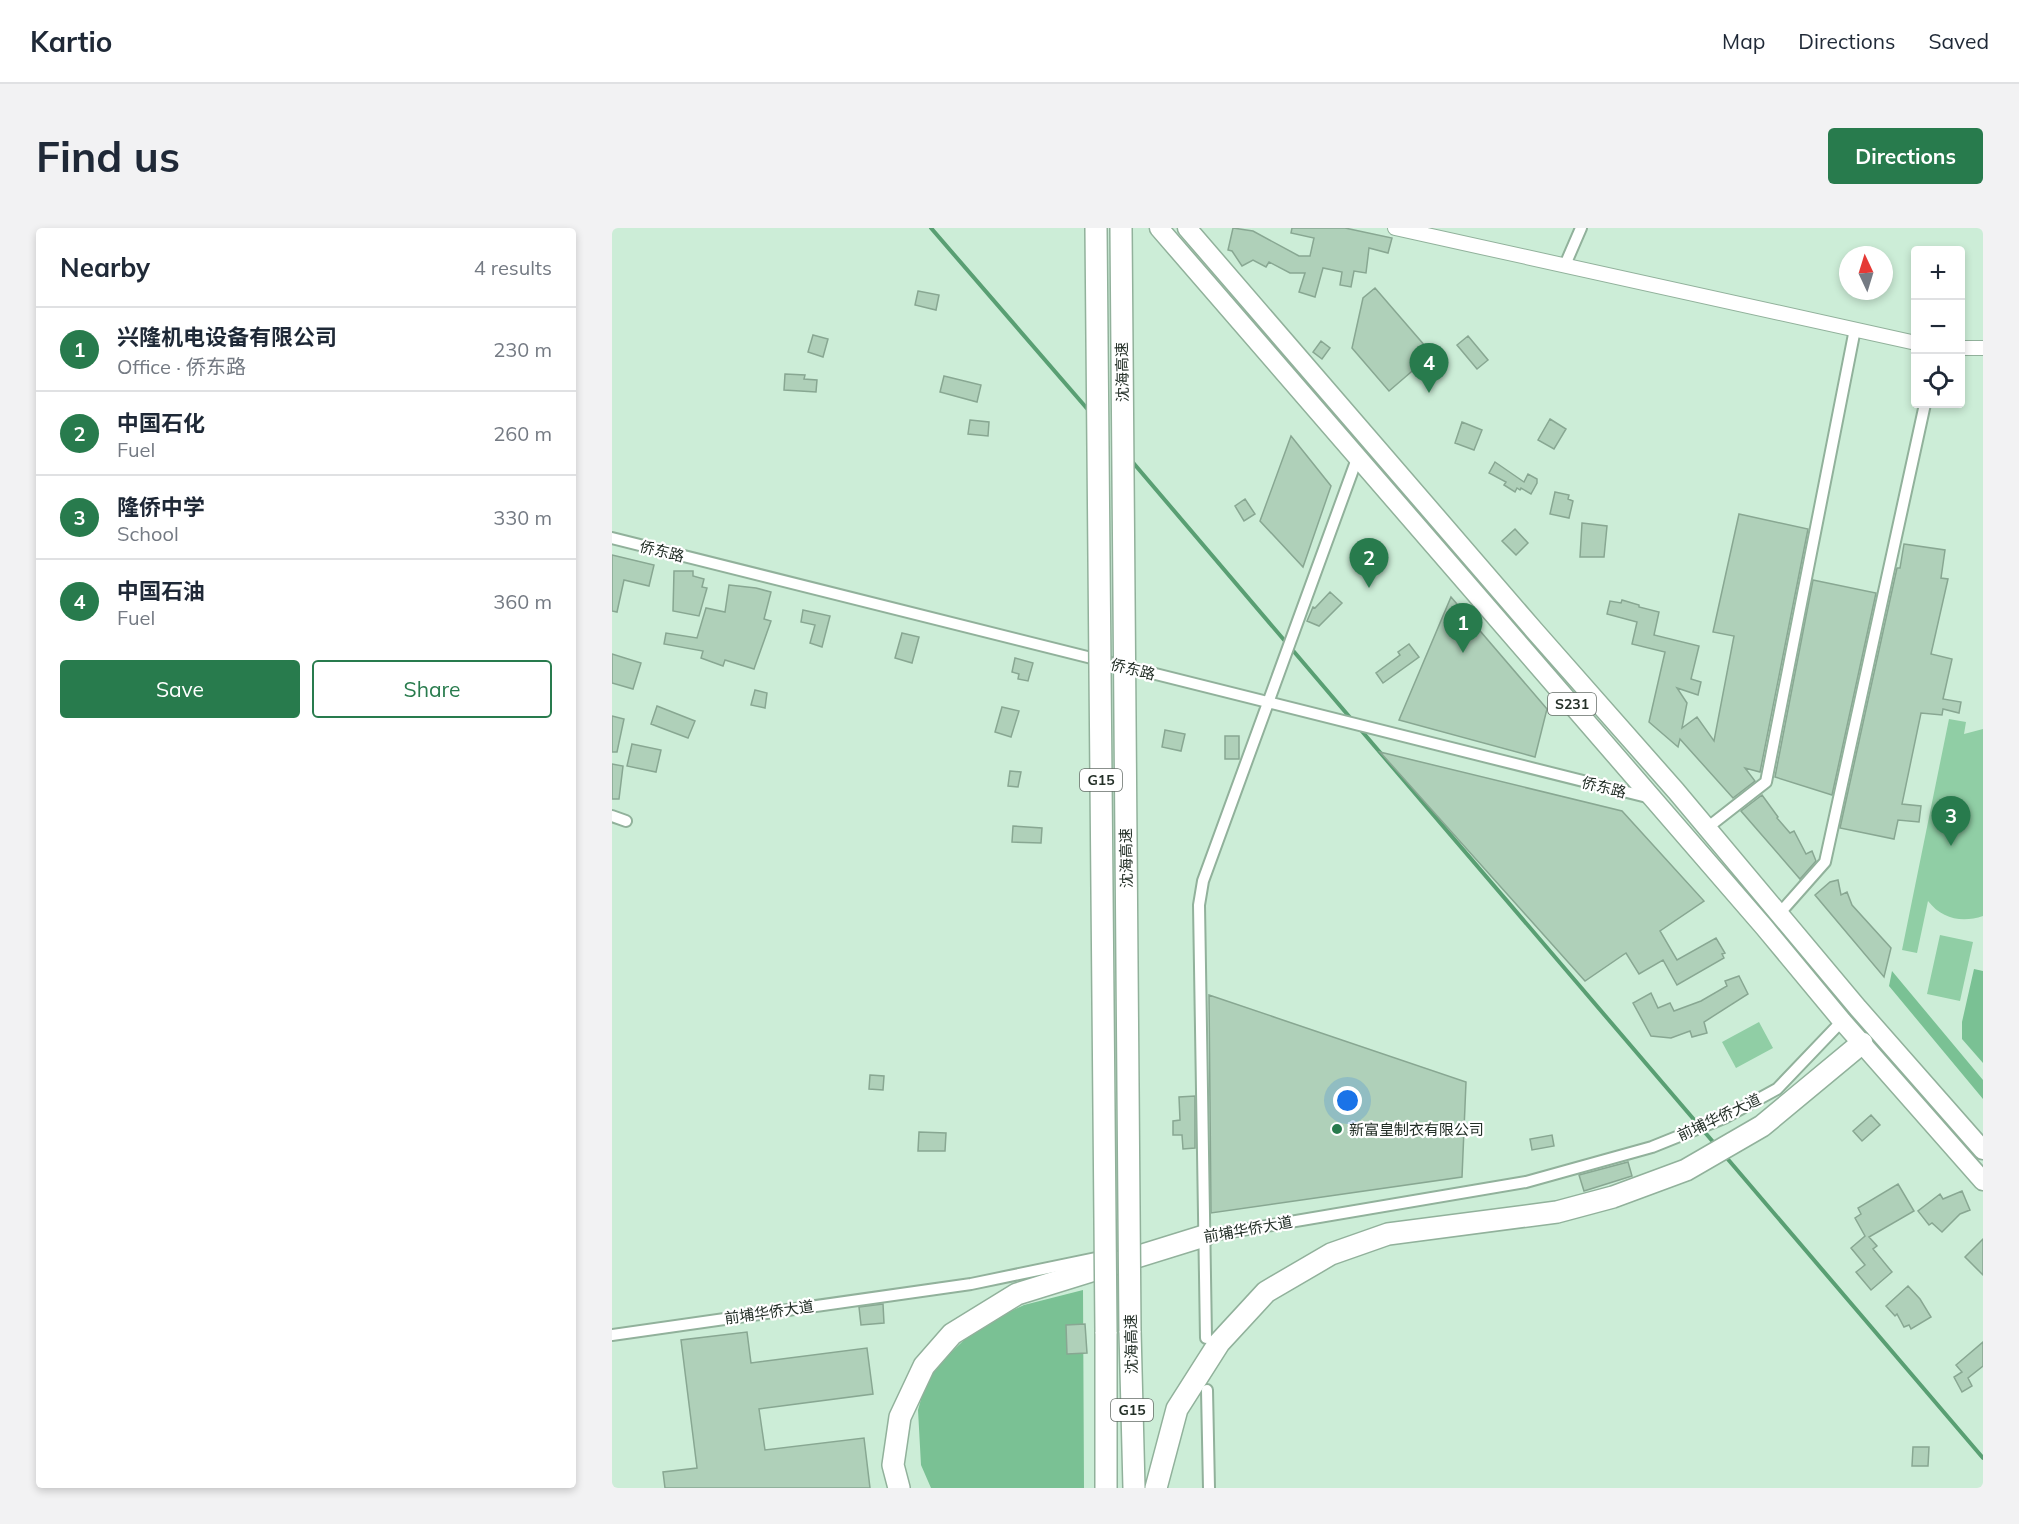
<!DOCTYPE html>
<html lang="en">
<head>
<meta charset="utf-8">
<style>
	:root { --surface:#fff; --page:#f2f2f3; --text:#1f2937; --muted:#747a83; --line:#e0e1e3; --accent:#287b4d }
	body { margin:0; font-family:Mulish,"Noto Sans SC",sans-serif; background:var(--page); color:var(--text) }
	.controls { position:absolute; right:18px; top:18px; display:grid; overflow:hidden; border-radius:6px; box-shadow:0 3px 9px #0003 }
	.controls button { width:54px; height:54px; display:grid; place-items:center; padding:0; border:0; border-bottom:2px solid var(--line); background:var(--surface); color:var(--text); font:30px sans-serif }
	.compass { position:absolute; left:1227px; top:18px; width:54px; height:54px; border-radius:50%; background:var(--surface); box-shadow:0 3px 9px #0003; rotate:356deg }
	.you { position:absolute; left:736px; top:873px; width:21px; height:21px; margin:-15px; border:4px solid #fff; border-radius:50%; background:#1a73e8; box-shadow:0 0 0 9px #1a73e833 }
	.badge { display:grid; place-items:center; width:39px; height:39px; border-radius:50%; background:var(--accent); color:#fff; font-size:20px; font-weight:700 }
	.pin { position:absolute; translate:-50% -50px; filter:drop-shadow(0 2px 3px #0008) }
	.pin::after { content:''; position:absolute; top:32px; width:21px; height:18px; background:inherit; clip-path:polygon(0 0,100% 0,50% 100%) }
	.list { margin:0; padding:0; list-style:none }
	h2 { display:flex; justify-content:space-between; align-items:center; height:78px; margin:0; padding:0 24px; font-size:26px }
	h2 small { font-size:20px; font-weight:400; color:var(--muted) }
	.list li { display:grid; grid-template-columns:39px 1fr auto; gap:18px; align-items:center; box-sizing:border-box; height:84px; padding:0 24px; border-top:2px solid var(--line) }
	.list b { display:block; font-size:22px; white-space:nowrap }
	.list p { margin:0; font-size:20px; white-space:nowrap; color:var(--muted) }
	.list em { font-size:20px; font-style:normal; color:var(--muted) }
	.actions { display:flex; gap:12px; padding:18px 24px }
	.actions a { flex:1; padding:14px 0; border:2px solid var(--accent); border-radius:6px; text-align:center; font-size:21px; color:var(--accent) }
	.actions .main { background:var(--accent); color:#fff }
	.icon { flex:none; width:33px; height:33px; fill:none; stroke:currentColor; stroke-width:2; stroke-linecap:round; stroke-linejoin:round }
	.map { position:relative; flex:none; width:1371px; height:1260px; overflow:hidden; border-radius:6px }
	header { display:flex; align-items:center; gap:36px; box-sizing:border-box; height:84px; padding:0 30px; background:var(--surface); border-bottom:2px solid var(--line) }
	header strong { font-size:28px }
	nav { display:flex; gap:33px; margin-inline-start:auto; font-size:21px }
	.intro { display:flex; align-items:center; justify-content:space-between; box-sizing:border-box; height:144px; padding:0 36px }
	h1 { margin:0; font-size:42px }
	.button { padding:15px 27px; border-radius:6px; background:var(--accent); color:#fff; font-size:21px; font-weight:700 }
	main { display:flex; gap:36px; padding:0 36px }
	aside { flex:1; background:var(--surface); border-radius:6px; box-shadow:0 3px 9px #0003 }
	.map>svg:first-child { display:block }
</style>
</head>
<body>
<header>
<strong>Kartio</strong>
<nav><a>Map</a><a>Directions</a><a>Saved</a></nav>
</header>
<div class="intro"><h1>Find us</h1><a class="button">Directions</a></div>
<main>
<aside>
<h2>Nearby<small>4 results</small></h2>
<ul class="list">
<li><span class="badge">1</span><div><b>兴隆机电设备有限公司</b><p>Office · 侨东路</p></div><em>230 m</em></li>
<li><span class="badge">2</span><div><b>中国石化</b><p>Fuel</p></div><em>260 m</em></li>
<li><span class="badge">3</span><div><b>隆侨中学</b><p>School</p></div><em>330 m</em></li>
<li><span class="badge">4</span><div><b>中国石油</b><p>Fuel</p></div><em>360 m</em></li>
</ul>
<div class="actions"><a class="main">Save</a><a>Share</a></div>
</aside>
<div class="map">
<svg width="1371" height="1260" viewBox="0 0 1371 1260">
	<rect width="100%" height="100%" fill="#ccedd7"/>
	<path fill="#90cea5" d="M1337,491l17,3 -2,12 19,-5v187c-21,7 -41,3 -55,-15l-11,52 -15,-3z
		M1328,707l33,7 -13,59 -33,-7z
		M1147,794l14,26 -37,20 -14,-26z"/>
	<path fill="#7ac194" d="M1362,741l9,2v92l-21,-24v-17z
		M1280,743l91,109v19l-94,-113z
		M471,1062l1,198h-153l-10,-23 -3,-55 10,-36 51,-48 45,-21z"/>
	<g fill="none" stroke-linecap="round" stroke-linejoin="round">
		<path stroke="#599f73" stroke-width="4" d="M319,0l159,184
			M518,231l223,262
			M748,501l354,414
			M1114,929l257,301"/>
	</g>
	<path fill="#afd0b9" stroke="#88a792" stroke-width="1.5" d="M621,0l20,3 46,25h11l4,-18 -23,-5 1,-5h53l47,10 -4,15 -19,-5 -3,25 -12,-2 -3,16 -11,-2 2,-13 -19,-4 -8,29 -16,-5 6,-19h-15l-21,-11 -3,5 -13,-7 -11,6 -10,-15 -4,-1z
		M763,60l57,66 -43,37 -37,-43 11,-50z
		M306,63l21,4 -3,15 -21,-5z
		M201,107l15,4 -5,18 -15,-5z
		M856,108l20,24 -11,9 -20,-24z
		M709,113l9,7 -8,11 -9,-7z
		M173,146l20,1 -1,4 13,1 -1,12 -32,-2z
		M332,148l37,9 -4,17 -37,-10z
		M938,191l16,10 -12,20 -16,-9z
		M358,192l19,2 -1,14 -20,-2z
		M850,194l20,8 -8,20 -19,-7z
		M679,208l40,50 -28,81 -43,-46z
		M883,234l29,20 4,-8 9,5v4l-6,11 -10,-6 -1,2 -3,-2 -2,4 -11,-7 2,-3 -17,-9z
		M943,264l14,3 -1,4 5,2 -4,17 -19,-4z
		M633,271l10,15 -11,7 -9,-15z
		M1127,286l69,15 -48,243 -15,-4 10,13 -22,17 -53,-59 -2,8 -29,-25 16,-70 -33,-8 5,-22 -30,-8 3,-13 11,2 1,-3 17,5v2l20,5 -5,23 45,11 -8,33 10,3 -3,13 -21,-7 10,15 -5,25 15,-11 17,24 20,-105 -21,-4z
		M970,295l25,3 -3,31h-24z
		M903,301l13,14 -12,12 -14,-14z
		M1292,316l41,6 -4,28 7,1 -17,75 21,5 -9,40 18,3 -2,11 -16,-4 -1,6 -21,-2 -19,91 19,2 -2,16 -21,-2 -4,19 -54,-11 57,-260h3z
		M0,327l42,10 -5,21 -25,-6 -7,32 -5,-1z
		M62,343h19v5l11,3 -2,8 5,1 -8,28 -26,-5z
		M1201,352l63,13 -44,202 -57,-18z
		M117,357l27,3 15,4 -7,27 7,2 -17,48 -29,-9 -2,6 -22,-8 2,-7 -39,-7 2,-11 31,5 9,-30 19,4z
		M718,364l12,11 -23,23 -12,-5 6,-14 2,1z
		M839,369l96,112 -12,48 -136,-37z
		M191,382l27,6 -8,31 -12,-4 5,-18 -14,-3z
		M290,405l17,4 -7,26 -17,-5z
		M797,416l10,13 -36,26 -7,-10 24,-18 -2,-3z
		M0,426l29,9 -8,26 -21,-6z
		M403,430l18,5 -5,18 -10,-2 1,-5 -7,-2z
		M143,462l12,3 -2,15 -14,-3z
		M45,478l38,15 -7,17 -37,-14z
		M390,479l17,4 -8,26 -16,-5z
		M0,488l12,3 -7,33h-5z
		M553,502l20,4 -4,17 -19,-4z
		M613,508h14v23h-14z
		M20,516l29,6 -5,22 -29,-6z
		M768,524l242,59 82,90 -44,30 17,29 39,-22 9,15 -3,1 2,4 -47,27 -14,-25 -24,14 -13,-21 -41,28z
		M0,536l11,2 -4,33h-7z
		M398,543l11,1 -3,15 -10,-1z
		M1150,567l16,22 -1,1 13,15 4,-2 12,23 6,-3 4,10 -16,18 -59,-68z
		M401,598l29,2 -1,15 -29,-1z
		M1226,652l3,15 6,-3 5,13 39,43 -7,29 -69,-82 15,-13z
		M1127,748l9,18 -44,28 3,11 -15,4 -2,-6 -19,7 -20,-2 -18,-33 18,-10 7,15 12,-5 4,8 27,-10 26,-15 -2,-5z
		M597,767l257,87 -4,95 -251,36z
		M258,847l14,1 -1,14 -14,-1z
		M583,868v52l-12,1 -1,-14h-9v-14l7,-1 -1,-23z
		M1259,887l9,10 -18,16 -9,-10z
		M307,904l27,1 -1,18h-27z
		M940,907l2,11 -22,4 -2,-11z
		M1016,934l4,14 -48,15 -5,-16z
		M1286,956l16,27 -45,26 8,9 -4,3 19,23 -21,18 -15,-18 9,-7 -14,-17 14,-12 -10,-18 6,-4 -3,-6z
		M1350,963l8,19 -10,4 -18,18 -10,-9 -3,2 -11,-14 22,-17 3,5z
		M1371,1011v36l-18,-18z
		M1296,1058l12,13 11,18 -20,12 -2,-4 -5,2 -7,-13 -2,2 -9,-10z
		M271,1076l1,19 -23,2 -2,-18z
		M473,1096l2,29 -20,1 -1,-29z
		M135,1104l4,31 116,-15 6,46 -114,15 6,41 99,-12 6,50h-205l-2,-16 34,-4 -16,-128z
		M1371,1114v24l-15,12 4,8 -10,6 -8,-15 8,-5 -6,-7z
		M1301,1219h16l-1,19h-16z"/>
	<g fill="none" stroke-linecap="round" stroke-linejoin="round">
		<defs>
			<path id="minor" d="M953,37l16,-37
				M0,310l1039,260
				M0,588l14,5
				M1095,600l59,-46 89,-453
				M1167,686l46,-52 100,-458
				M589,1009l325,-55 126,-35 72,-29 53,-29 65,-68
				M0,1107l359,-51 135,-28
				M594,1110l-7,-433 4,-24 155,-425
				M595,1162l2,98"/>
			<path id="tertiary" d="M783,0l521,115
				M1348,120h23"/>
			<path id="primary" d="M547,0l605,699 78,94 141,160
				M575,0l347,402 142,161 182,217 125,142"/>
			<path id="motorway" d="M518,1103l4,157
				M287,1260l-6,-23 7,-48 24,-51 28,-32 65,-40 187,-58
				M494,1260v-156
				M544,1260l21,-79 42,-66 47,-51 65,-38 57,-20 169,-22 56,-15 73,-27 76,-44 100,-83"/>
		</defs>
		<use href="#minor" stroke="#91b19b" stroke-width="14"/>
		<use href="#tertiary" stroke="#91b19b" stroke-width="16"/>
		<use href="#primary" stroke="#91b19b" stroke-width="21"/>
		<use href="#motorway" stroke="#91b19b" stroke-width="24"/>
		<use href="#minor" stroke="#fff" stroke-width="10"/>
		<use href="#tertiary" stroke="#fff" stroke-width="14"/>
		<use href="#primary" stroke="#fff" stroke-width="18"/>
		<use href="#motorway" stroke="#fff" stroke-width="21"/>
		<defs>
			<path id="motorway-bridge" d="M484,0l10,1104
				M509,0l9,1103"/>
		</defs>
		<use href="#motorway-bridge" stroke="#91b19b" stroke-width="24" stroke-linecap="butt"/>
		<use href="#motorway-bridge" stroke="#fff" stroke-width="21"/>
	</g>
	<circle fill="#287b4d" stroke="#fff" stroke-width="2" cx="725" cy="901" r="6"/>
	<g text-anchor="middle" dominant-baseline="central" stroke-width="4.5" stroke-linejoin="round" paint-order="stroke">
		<g fill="#fff" stroke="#656d68" stroke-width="1.5">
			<rect x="936" y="465" width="48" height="22" rx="4.5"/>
			<rect x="468" y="541" width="42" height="22" rx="4.5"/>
			<rect x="499" y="1171" width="42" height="22" rx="4.5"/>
		</g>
		<g font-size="14" font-weight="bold" fill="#232f27">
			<text x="960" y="476">S231</text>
			<text x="489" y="552">G15</text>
			<text x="520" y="1182">G15</text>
		</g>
		<g font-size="15" fill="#232f27" stroke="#fff">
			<text transform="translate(510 144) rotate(-91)">沈海高速</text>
			<text transform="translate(50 323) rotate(14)">侨东路</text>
			<text transform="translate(521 441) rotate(14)">侨东路</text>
			<text transform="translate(992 559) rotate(14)">侨东路</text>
			<text transform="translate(514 630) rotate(-91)">沈海高速</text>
			<text transform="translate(1107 889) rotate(-25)">前埔华侨大道</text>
			<text transform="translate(636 1001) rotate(-10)">前埔华侨大道</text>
			<text transform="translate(157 1084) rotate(-8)">前埔华侨大道</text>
			<text transform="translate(519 1116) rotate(-91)">沈海高速</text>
		</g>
		<g font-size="15" fill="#232f27" stroke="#fff" text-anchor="start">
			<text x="737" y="901">新富皇制衣有限公司</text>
		</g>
	</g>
</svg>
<div class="controls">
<button>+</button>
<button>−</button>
<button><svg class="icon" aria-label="locate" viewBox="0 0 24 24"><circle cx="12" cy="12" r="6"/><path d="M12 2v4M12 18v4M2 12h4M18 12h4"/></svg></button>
</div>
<svg class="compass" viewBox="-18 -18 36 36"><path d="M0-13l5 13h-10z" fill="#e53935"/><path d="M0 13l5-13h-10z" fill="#747a83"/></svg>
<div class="you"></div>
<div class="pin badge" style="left:851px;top:425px">1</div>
<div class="pin badge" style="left:757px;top:360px">2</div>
<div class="pin badge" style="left:1339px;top:618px">3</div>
<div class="pin badge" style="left:817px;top:165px">4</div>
</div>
</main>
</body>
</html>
